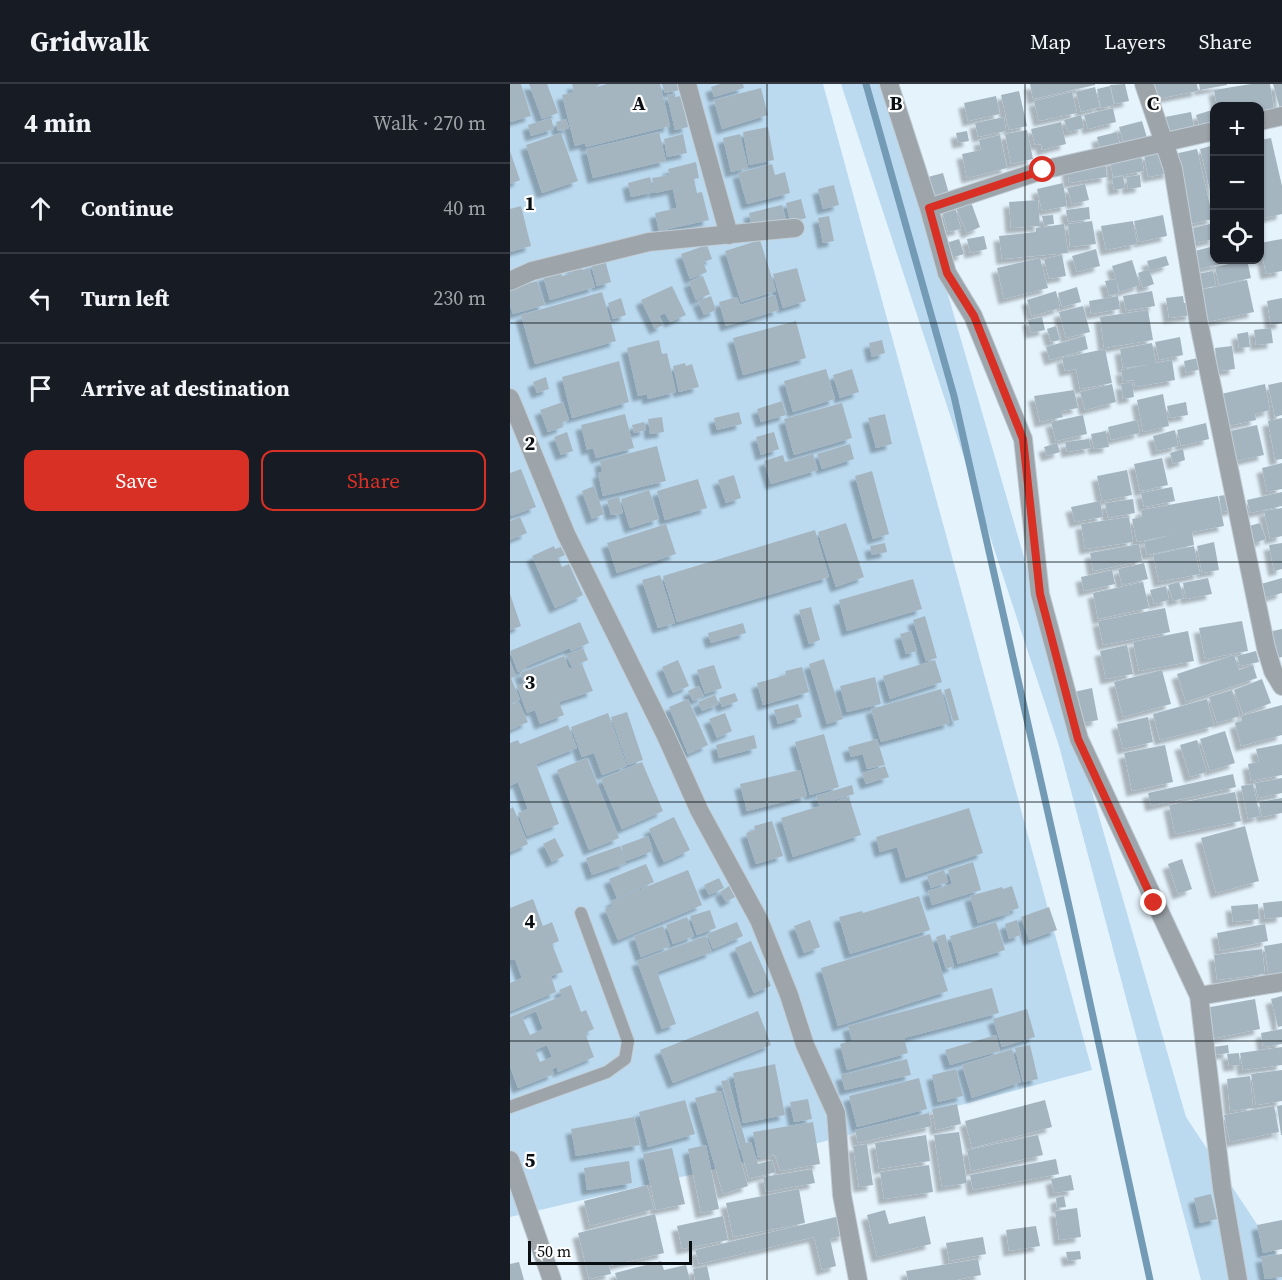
<!DOCTYPE html>
<html lang="en">
<head>
<meta charset="utf-8">
<style>
	:root { --surface:#171b24; --page:#242831; --text:#f1f3f6; --muted:#9ea1a6; --line:#363941; --accent:#d93025 }
	body { margin:0; font-family:"Source Serif 4",serif; background:var(--page); color:var(--text) }
	.controls { position:absolute; right:18px; top:18px; display:grid; overflow:hidden; border-radius:12px; box-shadow:0 2px 4px #0004 }
	.controls button { width:54px; height:54px; display:grid; place-items:center; padding:0; border:0; border-bottom:2px solid var(--line); background:var(--surface); color:var(--text); font:30px sans-serif }
	.scale { position:absolute; left:18px; bottom:15px; width:164px; box-sizing:border-box; padding-left:6px; border:3px solid #090e12; border-top:0; font-size:16px; line-height:21px; white-space:nowrap; color:#090e12; -webkit-text-stroke:4px #fefefe; paint-order:stroke }
	.stop { position:absolute; width:18px; height:18px; margin:-14px; border:4px solid #d93025; border-radius:50%; background:#fff }
	.stop.end { background:#d93025; border-color:#fff; box-shadow:0 2px 6px #0008 }
	.list { margin:0; padding:0; list-style:none }
	h2 { display:flex; justify-content:space-between; align-items:center; height:78px; margin:0; padding:0 24px; font-size:26px }
	h2 small { font-size:20px; font-weight:400; color:var(--muted) }
	.list li { display:grid; grid-template-columns:39px 1fr auto; gap:18px; align-items:center; box-sizing:border-box; height:90px; padding:0 24px; border-top:2px solid var(--line) }
	.list b { display:block; font-size:22px; white-space:nowrap }
	.list em { font-size:20px; font-style:normal; color:var(--muted) }
	.actions { display:flex; gap:12px; padding:18px 24px }
	.actions a { flex:1; padding:14px 0; border:2px solid var(--accent); border-radius:12px; text-align:center; font-size:21px; color:var(--accent) }
	.actions .main { background:var(--accent); color:#fff }
	.icon { flex:none; width:33px; height:33px; fill:none; stroke:currentColor; stroke-width:2; stroke-linecap:round; stroke-linejoin:round }
	.map { position:relative; flex:none; width:772px; height:1196px; overflow:hidden }
	header { display:flex; align-items:center; gap:36px; box-sizing:border-box; height:84px; padding:0 30px; background:var(--surface); border-bottom:2px solid var(--line) }
	header strong { font-size:28px }
	nav { display:flex; gap:33px; margin-inline-start:auto; font-size:21px }
	main { display:flex }
	aside { flex:1; background:var(--surface) }
	.map>svg:first-child { display:block }
</style>
</head>
<body>
<header>
<strong>Gridwalk</strong>
<nav><a>Map</a><a>Layers</a><a>Share</a></nav>
</header>
<main>
<aside>
<h2>4 min<small>Walk · 270 m</small></h2>
<ul class="list">
<li><svg class="icon" aria-label="ahead" viewBox="0 0 24 24"><path d="M12 20V5M6 11l6-6 6 6"/></svg><div><b>Continue</b></div><em>40 m</em></li>
<li><svg class="icon" aria-label="left" viewBox="0 0 24 24"><path d="M17 20v-9H6M10 6l-5 5 5 5"/></svg><div><b>Turn left</b></div><em>230 m</em></li>
<li><svg class="icon" aria-label="arrive" viewBox="0 0 24 24"><path d="M6 21V4h12l-3 4 3 4H6"/></svg><div><b>Arrive at destination</b></div></li>
</ul>
<div class="actions"><a class="main">Save</a><a>Share</a></div>
</aside>
<div class="map">
<svg width="772" height="1196" viewBox="0 0 772 1196">
	<defs>
		<filter id="shadow"><feDropShadow dx="-5.5" dy="5.5" stdDeviation="1.5" flood-color="#0004"/></filter>
	</defs>
	<rect width="100%" height="100%" fill="#e5f3fd"/>
	<path fill="#bbdaf0" d="M0,0h313l269,986 -334,89 -248,58z
		M331,0h46l299,1033 96,145v18h-81l-142,-534z"/>
	<g fill="none" stroke-linecap="round" stroke-linejoin="round">
		<path stroke="#749bb5" stroke-width="7" d="M356,0l88,312 117,519 79,365"/>
	</g>
	<path fill="#a5b5c0" fill-rule="evenodd" filter="url(#shadow)" d="M0,0h11l10,32 -21,6z
		M19,0h18l11,29 -16,6z
		M62,0h28l-4,3 11,-3h53l10,42 -84,21 -1,-4 -10,3 -13,-51 12,-3z
		M152,0h16l2,6 -15,3z
		M210,0h23l1,4 -30,9 -3,-10z
		M520,0h65v1l-62,14z
		M615,0l4,17 -14,3 -5,-19z
		M644,0h43l1,7 -41,8z
		M689,0h28v1l-27,5z
		M741,0h19l4,25 -14,2v-5h-43l-3,-16z
		M763,0h9v25h-2z
		M600,2l4,19 -13,3 -4,-19z
		M585,3l5,20 -19,5 -5,-20z
		M251,4l7,27 -46,14 -8,-29z
		M509,7l8,35 -18,4 -8,-35z
		M562,8l5,21 -38,8 -5,-20z
		M165,10v3l6,-1 7,31 -13,3 -8,-35z
		M486,12l4,18 -32,7 -4,-18z
		M603,24l3,14 -28,7 -4,-14z
		M702,26l2,17 -13,4 -5,-16z
		M681,28l4,20 -31,5 -4,-19z
		M571,31l3,13 -16,4 -4,-12z
		M494,33l2,14 -28,6 -3,-14z
		M41,34l3,11 -23,7 -3,-11z
		M56,35l3,9 -11,3 -2,-9z
		M632,37l6,20 -23,7 -6,-21z
		M551,38l5,22 -24,6 -1,-6 -6,1 -4,-16z
		M258,43l6,33 -25,5 -6,-33z
		M517,46l6,29 -22,5 -6,-30z
		M457,47l2,10 -11,2 -2,-10z
		M149,48l7,29 -73,17 -7,-29z
		M607,48l4,17 -20,5 -4,-17z
		M51,49l17,48 -36,12 -16,-48z
		M173,50l4,19 -20,4 -3,-18z
		M230,50l8,34 -17,4 -8,-34z
		M490,51l7,33 -40,10 -5,-24 19,-4 -2,-10z
		M761,54l11,48v28l-22,5v-79z
		M704,61v62l-14,-58z
		M687,65l16,70 -23,5 -16,-70z
		M655,66l5,23 -22,4 -4,-22z
		M0,67l10,29 -10,4z
		M631,71l3,16 -31,6 -3,-17z
		M595,77l2,16 -38,6 -2,-16z
		M186,78l3,16 -5,1 3,14 5,-1 7,28 -50,11 -4,-18 22,-5 -4,-19 -18,4 -3,-15 18,-3 -2,-6z
		M262,80l3,11 10,-3 5,21 -43,11 -9,-31z
		M433,89l7,24 -16,4 -6,-24z
		M630,91l1,12 -13,2 -2,-12z
		M613,92l2,12 -11,2 -2,-12z
		M140,93l4,15 -23,5 -3,-14z
		M553,99l4,23 -25,5 -5,-22z
		M575,100l4,16 -17,4 -5,-16z
		M324,101l5,20 -16,4 -5,-20z
		M291,115l5,19 -16,4 -4,-19z
		M528,116l2,26 -29,2 -2,-26z
		M461,118l9,25 -13,6 -11,-25z
		M272,121l4,14 -34,8 -3,-14z
		M11,122l10,40 -21,6v-43z
		M445,123l6,22 -13,3 -6,-21z
		M579,123l1,12 -22,3 -2,-12z
		M543,131l1,9 -10,1 -2,-9z
		M653,131l4,21 -28,6 -5,-21z
		M319,132l5,25 -11,2 -5,-25z
		M582,137l4,23 -26,3 -2,-23z
		M623,137l4,23 -31,6 -5,-24z
		M704,139v16l-18,4 -3,-15z
		M554,140l4,29 -66,6 -3,-23 37,-4v-4z
		M474,152l3,13 -17,4 -3,-14z
		M449,155l5,15 -13,4 -5,-15z
		M772,155v32l-16,3 -6,-31z
		M250,156l16,51 -35,11 -16,-51z
		M197,161l5,14 -9,3 4,10 -17,7 -9,-25z
		M704,162v14h24l-39,9 -4,-18z
		M586,165l4,17 -23,6 -5,-16z
		M552,171l4,21 -17,3 -5,-20z
		M656,172l3,9 -19,6 -3,-10z
		M530,174l8,30 -44,11 -7,-31z
		M95,176l6,22 -14,4 -6,-22z
		M622,176l8,25 -20,7 -8,-26z
		M737,176l4,18 -32,7 -4,-18z
		M71,181l1,5 7,-2 6,19 -45,13 -7,-24 18,-5 1,5 11,-3 -2,-5z
		M287,184l9,33 -23,7 -10,-34z
		M639,185l5,15 -11,4 -5,-15z
		M703,187l3,15 -16,3 -3,-15z
		M193,192l7,18 -14,6 -7,-18z
		M606,195l3,14 -10,3 -4,-15z
		M737,196l7,32 -47,10 -7,-32z
		M27,197l8,24 -32,9 -3,-9v-16z
		M162,202l14,29 -16,7 -5,-9 -6,3 4,9 -8,4 -14,-29z
		M567,203l4,15 -19,5 -4,-14z
		M546,207l4,17 -28,8 -5,-16z
		M642,207l3,15 -29,5 -3,-15z
		M92,208l14,49 -81,23 -14,-49z
		M265,211l4,15 -53,16 -7,-24 18,-5 3,8z
		M201,212l5,14 -12,5 -6,-14z
		M608,212l2,13 -29,5 -2,-13z
		M673,212l1,7h6l2,12 -23,3 -3,-20z
		M111,214l5,17 -13,4 -5,-16z
		M772,214v25l-11,2 -4,-24z
		M573,222l7,26 -24,6 -7,-26z
		M638,226l5,30 -49,8 -4,-31z
		M532,233l3,13 -14,3 -3,-13z
		M286,237l10,37 -63,17 -10,-37z
		M546,242l4,14 -9,2 -4,-13z
		M761,244l2,15 -17,2 -2,-15z
		M738,248l2,15 -11,1 -2,-14z
		M575,252l3,13 -38,11 -4,-13z
		M670,253l3,18 -24,5 -4,-18z
		M149,256l3,14 5,-1 9,39 -28,7 -1,-5 -9,2 -11,-48z
		M372,256l3,13 -13,4 -3,-14z
		M642,259l4,20 16,-3 3,20 -40,7 -1,-7 -11,1 -2,-11 26,-5 -24,3 -3,-19z
		M722,262l3,23 -17,2 -3,-23z
		M595,265l7,34 -32,6 -4,-20 -11,2 -3,-13z
		M688,274l3,11 -15,4 -2,-12z
		M109,277l10,41 -57,16 -10,-41z
		M175,279l1,3 6,-2 7,23 -20,5 -6,-26z
		M316,285l9,30 -42,13 -9,-31z
		M342,285l7,23 -19,6 -7,-23z
		M36,293l3,12 -12,4 -4,-11z
		M622,298l2,15 -11,2 -2,-15z
		M772,298v33l-7,2 -7,-32z
		M602,300l4,18 -31,8 -5,-18z
		M755,300l5,26 -15,4 1,6 -28,6 -7,-32z
		M564,306l4,18 -17,3 2,6 -23,5 -6,-26z
		M653,310l6,32 -26,6 -6,-32z
		M272,317l4,14 -25,7 -4,-13z
		M53,318l6,18 -8,3 2,4 -15,5 -8,-22z
		M676,318l2,13 -18,3 -3,-12z
		M332,319l10,35 -58,17 -10,-36z
		M229,328l3,12 -25,6 -3,-12z
		M115,330l9,34 -38,10 -3,-10 -6,2 -6,-25z
		M375,330l7,30 -16,4 -8,-30z
		M573,331l4,19 -31,7 -5,-19z
		M152,333l2,15 -14,2 -2,-15z
		M772,334v41l-7,1 -7,-39z
		M627,336l3,13 -29,7 -3,-13z
		M134,338l2,8 -12,3 -2,-8z
		M696,339l3,16 -28,7 -4,-16z
		M747,341l7,30 -27,6 -7,-30z
		M665,346l3,16 -21,5 -4,-15z
		M596,347l3,16 -15,2 -3,-15z
		M57,348l6,19 -12,4 -7,-18z
		M264,348l5,17 -18,6 -5,-18z
		M579,355l2,9 -24,4 -2,-10z
		M547,359l3,9 -13,4 -3,-9z
		M340,360l4,15 -32,10 -5,-15z
		M147,362l9,35 -63,15 -5,-23 4,-1 -2,-11z
		M673,365l2,11 -12,4 -3,-11z
		M303,370l5,16 -47,14 -7,-23 19,-6 2,7z
		M652,374l6,27 -28,6 -6,-27z
		M772,379v26l-15,3 -5,-24z
		M11,385l15,38 -25,9 -1,-43z
		M617,386l5,25 -30,6 -5,-25z
		M362,387l17,63 -16,5 -18,-63z
		M224,391l7,23 -15,5 -8,-23z
		M188,395l9,29 -42,12 -8,-29z
		M84,402l10,28 -12,5 -10,-28z
		M662,403l3,14 -31,6 -3,-14z
		M139,406l10,29 -29,9 -9,-29z
		M772,408v14l-32,7 -3,-13z
		M722,410l4,15 -14,3 -3,-16z
		M708,412l6,30 -32,6 2,13 -47,10 -3,-13 27,-7 -34,7 -5,-23 10,-2 -1,-7z
		M109,413l4,16 -12,2 -4,-15z
		M623,415l2,14 -27,5 -3,-15z
		M590,417l3,16 -28,5 -4,-15z
		M772,424v28l-12,3 -6,-28z
		M10,433l7,16 -17,7v-19z
		M619,433l4,25 -48,7 -4,-25z
		M336,439l18,54 -28,10 -18,-55z
		M750,439l6,16 -11,4 -6,-17z
		M156,440l10,30 -59,19 -10,-30z
		M305,446l14,47 -152,45 -14,-46z
		M704,458l5,28 -17,3 -5,-27z
		M375,459l2,9 -15,3 -2,-9z
		M772,459v26l-8,2 -5,-26z
		M629,460l3,17 -49,10 -3,-18z
		M44,462l1,3 6,-2 4,8 -7,3 4,9 7,-3 14,31 -28,13 -23,-52z
		M684,462l6,28 -41,8 -6,-27z
		M634,479l4,16 -26,6 -4,-16z
		M602,486l3,14 -31,7 -3,-14z
		M150,491l15,48 -17,5 -16,-48z
		M698,494l4,16 -26,5 -3,-16z
		M772,494v15l-17,5 -4,-14z
		M403,495l9,30 -75,22 -8,-31z
		M633,498l6,26 -51,11 -5,-26z
		M669,498l5,16 -11,3 -5,-16z
		M656,502l3,14 -15,4 -4,-14z
		M0,510l11,32 -11,4z
		M301,523l9,33 -11,4 -10,-34z
		M655,524l5,24 -67,13 -5,-24z
		M415,532l12,42 -11,3 -13,-41z
		M732,537l6,30 -43,8 -6,-31z
		M70,538l9,21 -18,8 -1,-3 -43,18v2l-9,4 -8,-21z
		M233,539l3,10 -35,10 -3,-10z
		M772,545v28l-8,2 -6,-27z
		M401,547l6,20 -11,3 -6,-20z
		M678,547l6,30 -55,10 -6,-29z
		M617,561l6,29 -27,5 -6,-28z
		M73,564l5,12 -16,7 -6,-12z
		M746,567l3,11 -19,4 -3,-10z
		M724,571l5,15 14,-5 4,13 -71,24 -9,-28z
		M54,572l5,13 13,-5 11,27 -34,11 5,13 -24,9 -5,-14 -8,3 -10,-27 7,-3 -4,-10z
		M314,575l19,60 -16,5 -18,-60z
		M168,576l11,26 -16,7 -11,-26z
		M425,576l7,22 -52,17 -7,-23z
		M0,577l6,15 -5,2 9,22 -10,4z
		M204,581l8,23 -17,6 -8,-24z
		M292,583l7,25 -46,13 -6,-22 29,-8 -1,-4z
		M652,586l9,34 -48,13 -9,-35z
		M365,593l6,27 -34,8 -7,-26z
		M752,595l9,24 -28,11 -9,-24z
		M189,602l5,10 -11,5 -5,-10z
		M440,604l9,32 -6,1 -9,-31z
		M582,604l6,32 -18,4 -6,-32z
		M431,605l9,34 -69,19 -10,-33z
		M722,606l8,26 -23,7 -8,-26z
		M225,609l3,8 -16,6 -3,-9z
		M205,611l4,9 -17,7 -4,-9z
		M178,615l20,46 -20,9 -19,-47z
		M697,615l7,27 -54,14 -7,-26z
		M9,618l9,20 -18,8v-25z
		M288,620l4,13 -24,7 -4,-14z
		M772,621v30l-41,11 -6,-23 7,-2 -1,-5z
		M117,628l16,48 -15,5 -17,-48z
		M98,629l19,53 -25,9 -8,-22 -12,4 -11,-30z
		M215,629l7,18 -15,7 -8,-19z
		M638,633l5,25 -30,7 -6,-25z
		M58,641l9,23 -41,16 23,60 -32,12 -9,-23 10,-4 -10,-27 -8,4v-43l8,-3 2,4z
		M715,647l10,32 -25,8 -10,-32z
		M314,650l15,53 -29,8 -15,-53z
		M244,651l3,13 -38,10 -3,-13z
		M367,655l8,26 -18,4 -4,-15 -12,3 -3,-10z
		M687,656l10,32 -17,5 -10,-32z
		M772,660v31l-31,6 -3,-17 11,-2 -3,-13z
		M655,661l8,37 -41,9 -8,-38z
		M77,674l32,80 -30,12 -32,-80z
		M132,678l21,49 -41,18 -21,-50z
		M375,682l4,11 -23,7 -4,-11z
		M290,686l7,26 -60,15 -7,-27z
		M723,690l3,13 -85,19 -3,-13z
		M772,694v15l-24,5 -3,-15z
		M743,700l7,32 -12,3 -7,-33z
		M342,701l2,9 -35,11 -3,-9z
		M725,708l6,29 -66,13 -6,-29z
		M339,713l12,38 -68,22 -12,-39z
		M772,714v15l-20,4 -3,-15z
		M3,723l15,37 -18,8v-43z
		M459,724l14,45 -77,25 -9,-31 -17,5 -4,-15z
		M164,733l16,33 -26,12 -15,-33z
		M262,737l11,35 -27,8 -10,-31 9,-3 -1,-4z
		M735,742l14,55 -43,12 -15,-55z
		M138,752l5,15 -27,10 -5,-15z
		M45,754l9,18 -12,6 -9,-18z
		M110,762l6,17 -34,12 -6,-17z
		M672,775l10,30 -14,5 -10,-30z
		M463,778l8,28 -49,15 -4,-14 24,-7 -4,-14z
		M136,780l8,18 -37,16 -8,-19z
		M178,786l14,35 -84,35 -13,-31 8,-3 -2,-5z
		M434,786l4,12 -17,6 -4,-12z
		M209,794l5,10 -15,7 -5,-10z
		M219,802l6,11 -9,5 -6,-10z
		M502,802l7,22 -9,3v2l-32,10 -8,-27 32,-9 1,2z
		M409,812l11,34 -80,24 -11,-37 23,-6 1,2z
		M23,815l10,27 9,-4 7,19 -7,3 11,28 -12,4 5,16 -46,19v-28l12,-5 -7,-19 -5,1v-52z
		M772,817v16l-17,2 -2,-16z
		M748,820l1,15 -26,3 -2,-16z
		M539,823l8,23 -28,10 -8,-23z
		M200,826l6,18 -19,7 -7,-19z
		M177,833l7,19 -21,8 -7,-19z
		M300,836l10,27 -16,6 -10,-27z
		M507,836l4,15 -12,4 -4,-15z
		M227,838l6,14 -30,13 -6,-15z
		M486,838l9,28 -47,14 -8,-28z
		M755,840l3,17 -48,10 -3,-18z
		M153,842l7,20 -29,11 -7,-21z
		M420,850l18,57 -110,35 -17,-58z
		M435,850l9,32 -8,3 -10,-32z
		M196,852l6,16 -55,20 19,52 -14,5 -25,-68z
		M241,857l20,45 -17,7 -19,-45z
		M772,859v32l-13,2 -5,-31z
		M752,865l3,25 -48,6 -3,-25z
		M61,901l10,27 5,-2 8,19 -9,4 9,24 -36,15 -1,-5 -5,2 2,5 -36,14 -8,-22v-49l52,-21 -3,-6zM26,927l7,18 -13,6 -8,-18zM37,961l5,12 -12,5 -5,-12z
		M482,904l7,25 -95,25 4,15 -61,17 -7,-26 12,-3 -4,-15z
		M772,912v30l-4,1 -7,-28z
		M745,915l5,30 -49,10 -6,-31z
		M517,925l8,28 -33,10 -9,-28z
		M248,927l13,34 -98,38 -13,-33z
		M772,945v15l-19,3 -2,-14z
		M486,951l4,16 -50,14 -5,-15z
		M520,961l8,34 -15,3 -8,-34z
		M718,961l1,8 -15,2 -1,-8z
		M772,963v18l-39,5 -3,-17z
		M502,965l9,33 -49,16 -10,-33z
		M729,969l1,12 -11,1 -2,-12z
		M397,975l4,16 -66,15 -4,-15z
		M265,980l10,51 -42,8 -10,-50z
		M446,985l7,27 -25,6 -6,-27z
		M772,986v31l-26,4 -5,-31z
		M740,992l3,32 -23,3 -3,-32z
		M409,994l8,31 -70,18 -8,-31z
		M218,996l18,63 5,-1 7,22 14,-4 4,12 -27,7 -28,-98z
		M211,1007l27,95 -25,8 -28,-96z
		M298,1015l4,20 -18,3 -4,-20z
		M175,1016l10,34 -47,13 -9,-35z
		M535,1016l7,27 -80,21 -7,-27z
		M447,1020l4,20 -25,6 -4,-21z
		M772,1021v30h-1l-4,-29z
		M764,1022l5,26 -49,10 -6,-27z
		M419,1029l3,13 -74,17 -3,-13z
		M124,1033l6,28 -64,11 -5,-27z
		M303,1038l7,42 -40,7 -5,-16 -17,3 -5,-26z
		M449,1048l8,51 -25,4 -8,-52z
		M416,1051l4,26 -51,8 -4,-26z
		M528,1051l5,20 -72,16 -4,-21z
		M357,1060l6,41 -14,2 -6,-41z
		M196,1061l13,64 -18,4 -13,-64z
		M162,1064l13,56 -29,6 -13,-56z
		M546,1075l3,15 -86,16 -3,-15z
		M119,1077l3,22 -45,7 -3,-22z
		M419,1081l4,27 -49,7 -4,-27z
		M302,1085l3,14 -49,9 -3,-15z
		M561,1091l3,15 -20,3 -3,-14z
		M137,1101l7,24 -64,17 -6,-25z
		M289,1105l6,34 -72,14 -7,-34z
		M701,1110l6,25 -17,4 -6,-25z
		M554,1112l2,11 -9,1 -1,-10z
		M567,1124l4,29 -22,3 -4,-29z
		M375,1126l4,14 36,-8 6,28 -54,13 -10,-42z
		M145,1130l9,39 -55,13 2,8 -22,5 -11,-46z
		M213,1132l5,24 -46,9 -5,-23z
		M330,1132l5,19 -15,4 6,27 -14,4 -8,-33 -115,27 -4,-14z
		M772,1136v29l-19,4 -6,-28z
		M526,1142l4,20 -31,5 -3,-21z
		M473,1153l3,17 -37,7 -3,-18z
		M570,1167l1,8 -13,2 -2,-9z
		M772,1170v23l-17,2 -4,-22z
		M468,1175l3,16 -25,5h-48l-2,-9z
		M151,1177l3,9 22,-5 4,15h-73l-2,-7z
		M9,1178l5,18h-14v-16z
		M197,1182l3,14h-15l-2,-11z"/>
	<g fill="none" stroke-linecap="round" stroke-linejoin="round">
		<defs>
			<path id="service" d="M0,1023l97,-35 18,-13 3,-18 -47,-128"/>
			<path id="minor" d="M177,0l42,151
				M379,0l40,124 18,65 26,43 50,123 17,155 39,145 120,257 23,192 16,92
				M634,0l29,85 25,150 68,329 7,23 9,15
				M750,37l22,-5
				M419,124l114,-38 171,-39
				M0,197l22,-10 117,-29 146,-14
				M0,314l56,136 100,202 33,74 60,110 30,75 16,50 31,68 6,82 16,85
				M689,912l83,-14"/>
			<path id="tertiary" d="M0,1076l42,120"/>
		</defs>
		<use href="#service" stroke="#c2ced7" stroke-width="14"/>
		<use href="#minor" stroke="#c2ced7" stroke-width="20"/>
		<use href="#tertiary" stroke="#c2ced7" stroke-width="20"/>
		<use href="#service" stroke="#9ea5aa" stroke-width="12"/>
		<use href="#minor" stroke="#9ea5aa" stroke-width="18"/>
		<use href="#tertiary" stroke="#9ea5aa" stroke-width="18"/>
	</g>
	<g fill="none" stroke-linecap="round" stroke-linejoin="round">
		<path stroke="#d93025" stroke-width="8" d="M533,86l-114,38 18,65 27,43 49,123 17,155 38,145 76,164"/>
	</g>
	<path fill="none" stroke="#090e12" stroke-width="1.5" stroke-opacity="0.55" d="M257,0v1196M515,0v1196M0,239h772M0,478h772M0,718h772M0,957h772"/>
	<g font-size="20" text-anchor="middle" font-weight="bold" fill="#090e12" stroke="#fefefe" stroke-width="4.5" stroke-linejoin="round" paint-order="stroke">
		<text x="129" y="26">A</text>
		<text x="386" y="26">B</text>
		<text x="643" y="26">C</text>
		<text x="20" y="126">1</text>
		<text x="20" y="366">2</text>
		<text x="20" y="605">3</text>
		<text x="20" y="844">4</text>
		<text x="20" y="1083">5</text>
	</g>
</svg>
<div class="controls">
<button>+</button>
<button>−</button>
<button><svg class="icon" aria-label="locate" viewBox="0 0 24 24"><circle cx="12" cy="12" r="6"/><path d="M12 2v4M12 18v4M2 12h4M18 12h4"/></svg></button>
</div>
<div class="scale">50 m</div>
<div class="stop" style="left:533px;top:86px"></div>
<div class="stop end" style="left:644px;top:819px"></div>
</div>
</main>
</body>
</html>
